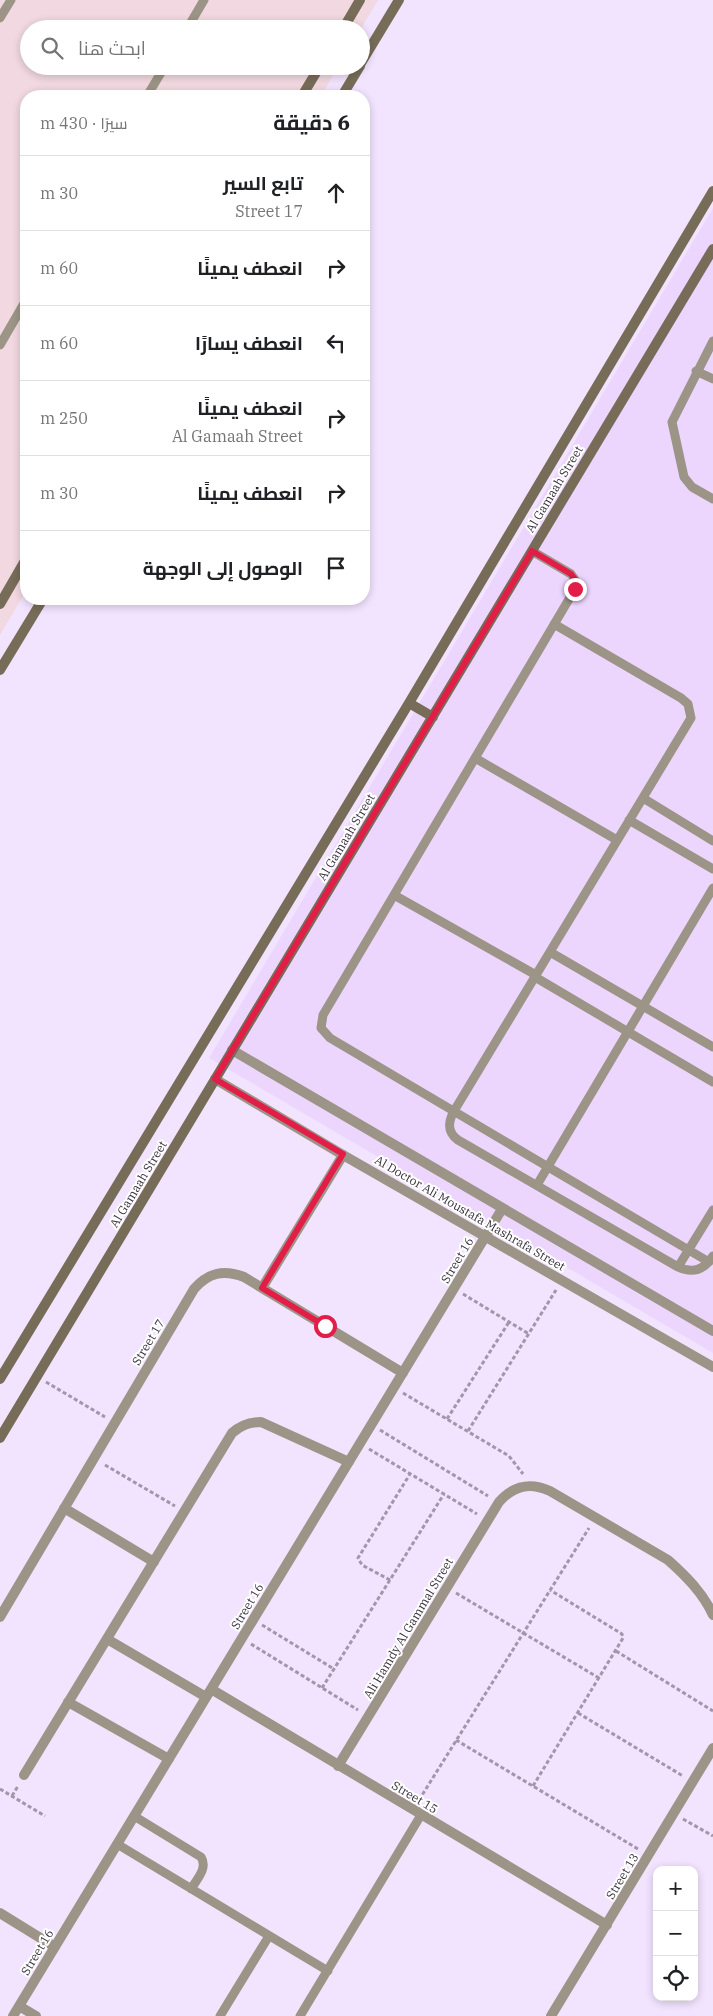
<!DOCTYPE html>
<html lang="ar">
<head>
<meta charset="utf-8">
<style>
	:root { --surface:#fff; --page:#f2f2f2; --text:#202124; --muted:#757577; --line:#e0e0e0 }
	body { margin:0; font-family:"IBM Plex Serif",Cairo,serif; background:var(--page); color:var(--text); direction:rtl }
	.controls { position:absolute; right:15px; bottom:15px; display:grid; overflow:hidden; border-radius:10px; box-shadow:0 2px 8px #0003 }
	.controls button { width:45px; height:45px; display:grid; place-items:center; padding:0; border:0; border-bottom:1px solid var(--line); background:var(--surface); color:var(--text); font:25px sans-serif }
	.stop { position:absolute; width:15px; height:15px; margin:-11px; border:4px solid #e11d48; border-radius:50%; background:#fff }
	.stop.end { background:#e11d48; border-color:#fff; box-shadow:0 1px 5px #0008 }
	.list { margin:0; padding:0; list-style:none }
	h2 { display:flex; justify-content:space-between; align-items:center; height:65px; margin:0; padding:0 20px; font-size:21px }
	h2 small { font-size:16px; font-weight:400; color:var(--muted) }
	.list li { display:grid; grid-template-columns:32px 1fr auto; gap:15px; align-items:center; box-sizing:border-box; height:75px; padding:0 20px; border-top:1px solid var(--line) }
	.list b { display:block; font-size:19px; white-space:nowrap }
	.list p { margin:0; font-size:16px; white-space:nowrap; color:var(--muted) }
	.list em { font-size:16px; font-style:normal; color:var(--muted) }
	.icon { flex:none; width:28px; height:28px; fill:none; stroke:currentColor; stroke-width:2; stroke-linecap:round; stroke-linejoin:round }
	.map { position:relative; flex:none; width:713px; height:2016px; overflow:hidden; direction:ltr }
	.search { position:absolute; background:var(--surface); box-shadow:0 2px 8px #0003; left:20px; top:20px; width:350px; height:55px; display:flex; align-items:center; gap:12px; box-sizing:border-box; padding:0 18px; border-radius:28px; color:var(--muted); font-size:19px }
	.panel { position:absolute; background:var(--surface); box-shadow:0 2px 8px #0003; left:20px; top:90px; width:350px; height:515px; border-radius:20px; direction:rtl }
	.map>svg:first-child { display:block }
</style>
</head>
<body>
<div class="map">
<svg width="713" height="2016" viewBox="0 0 713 2016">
	<rect width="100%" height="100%" fill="#f2e3fe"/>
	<path fill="#edd6fe" d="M713,208v1145l-504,-295z"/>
	<path fill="#f2d8e0" d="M0,0h378l-17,29h-332v37h309l-17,30h-295v495l-26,44z"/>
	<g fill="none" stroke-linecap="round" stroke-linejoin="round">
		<path stroke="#a196aa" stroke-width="3" stroke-dasharray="4 2.5" stroke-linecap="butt" d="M463,1294l66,40
			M46,1382l59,35
			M403,1393l106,63 14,18
			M447,1419l62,-97
			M380,1430l108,66
			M468,1431l88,-141
			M369,1449l108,65
			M105,1465l70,41
			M390,1580l-28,-15 -4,-7 52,-84
			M456,1593l143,85
			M262,1625l72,44
			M251,1644l107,66
			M616,1651l97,60
			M322,1688l122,-194
			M578,1713l105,63
			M456,1740l182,109
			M533,1786l90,-148 -1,-4 -72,-44
			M0,1789l45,27
			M12,1796l6,-10
			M419,1800l170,-272
			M683,1819l30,17"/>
		<path stroke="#9c9587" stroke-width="9" d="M0,18l11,-18
			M187,29l17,-29
			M147,96l18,-30
			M713,341l-41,81 12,55 8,10 21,12
			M0,345l26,-45
			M696,371l17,8
			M532,551l39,23 5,7 -1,8 -252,426 -2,13 9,10 379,224
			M554,624l127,74 7,6 3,14 -237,393c-6,11 -7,21 4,29l220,127c15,7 26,3 35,-11
			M475,758l142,82
			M643,798l70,43
			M629,820l84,49
			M394,895l142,80
			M550,952l163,95
			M535,977l178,105
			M537,1185l176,-297
			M678,1267l35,-57
			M134,1816l67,41c7,11 -4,22 -10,32
			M117,1844l211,127
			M220,2016l49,-80
			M300,2016l121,-201"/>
		<path stroke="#9c9587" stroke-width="10" d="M262,1288l81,-133
			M64,1508l90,54
			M0,1617l194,-328c14,-16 29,-20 50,-12l159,96
			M107,1639l99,58
			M211,1689l396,236
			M68,1702l101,57
			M338,1766l161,-264c15,-17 31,-20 51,-11l118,69c18,16 35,33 45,55
			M24,1775l208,-342c9,-8 17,-11 29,-11l88,40
			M0,1913l55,34
			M19,2006l17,10
			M13,2016l489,-807
			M551,2016l162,-268"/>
		<path stroke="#9c9587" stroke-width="10" d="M232,1050l481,281
			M215,1079l128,76 370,212"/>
		<path stroke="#776c58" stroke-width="10" d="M343,29l17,-29
			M361,63l38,-63
			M302,96l18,-30
			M342,96l18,-30
			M0,604l26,-45
			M0,670l43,-71
			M409,703l24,14
			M0,1379l409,-676 304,-512
			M0,1438l713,-1189"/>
	</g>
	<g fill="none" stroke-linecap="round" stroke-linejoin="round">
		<path stroke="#e11d48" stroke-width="6" d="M325,1326l-63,-38 81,-134 -128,-75 317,-528 39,23 5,7 -1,8"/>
	</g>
	<g text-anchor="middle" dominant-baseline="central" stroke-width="4" stroke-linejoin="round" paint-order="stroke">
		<g font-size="12" fill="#3a323f" stroke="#fff">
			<text transform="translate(554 489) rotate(-59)">Al Gamaah Street</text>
			<text transform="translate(346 837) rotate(-59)">Al Gamaah Street</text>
			<text transform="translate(138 1184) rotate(-59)">Al Gamaah Street</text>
			<text transform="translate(470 1213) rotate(30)">Al Doctor Ali Moustafa Mashrafa Street</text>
			<text transform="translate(457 1260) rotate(-59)">Street 16</text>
			<text transform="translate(148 1342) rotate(-59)">Street 17</text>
			<text transform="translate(247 1606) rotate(-59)">Street 16</text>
			<text transform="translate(408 1628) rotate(-59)">Ali Hamdy Al Gammal Street</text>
			<text transform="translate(415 1797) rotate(31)">Street 15</text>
			<text transform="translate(622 1876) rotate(-59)">Street 13</text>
			<text transform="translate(37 1952) rotate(-59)">Street 16</text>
		</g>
	</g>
</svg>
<div class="controls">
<button>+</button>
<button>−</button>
<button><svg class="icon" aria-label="locate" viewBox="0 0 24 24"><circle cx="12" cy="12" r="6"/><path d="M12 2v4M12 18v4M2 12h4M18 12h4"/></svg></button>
</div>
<div class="stop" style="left:325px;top:1326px"></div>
<div class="stop end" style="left:575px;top:589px"></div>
<div class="search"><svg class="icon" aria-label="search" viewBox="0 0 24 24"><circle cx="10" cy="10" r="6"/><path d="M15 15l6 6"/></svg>ابحث هنا</div>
<section class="panel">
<h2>6 دقيقة<small>سيرًا · 430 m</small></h2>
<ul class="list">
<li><svg class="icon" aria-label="ahead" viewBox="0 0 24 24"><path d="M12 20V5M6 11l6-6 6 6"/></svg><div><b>تابع السير</b><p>Street 17</p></div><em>30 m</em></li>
<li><svg class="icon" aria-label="right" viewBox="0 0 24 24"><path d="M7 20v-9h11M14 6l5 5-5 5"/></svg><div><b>انعطف يمينًا</b></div><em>60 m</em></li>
<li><svg class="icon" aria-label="left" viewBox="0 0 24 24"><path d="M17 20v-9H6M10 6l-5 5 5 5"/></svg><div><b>انعطف يسارًا</b></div><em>60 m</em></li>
<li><svg class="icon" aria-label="right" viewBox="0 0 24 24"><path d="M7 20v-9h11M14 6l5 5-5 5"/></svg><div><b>انعطف يمينًا</b><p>Al Gamaah Street</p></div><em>250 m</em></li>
<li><svg class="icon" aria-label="right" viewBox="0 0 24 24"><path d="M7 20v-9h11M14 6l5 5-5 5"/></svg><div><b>انعطف يمينًا</b></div><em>30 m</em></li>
<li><svg class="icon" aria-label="arrive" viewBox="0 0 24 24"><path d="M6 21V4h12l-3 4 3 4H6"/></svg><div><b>الوصول إلى الوجهة</b></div></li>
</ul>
</section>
</div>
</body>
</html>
